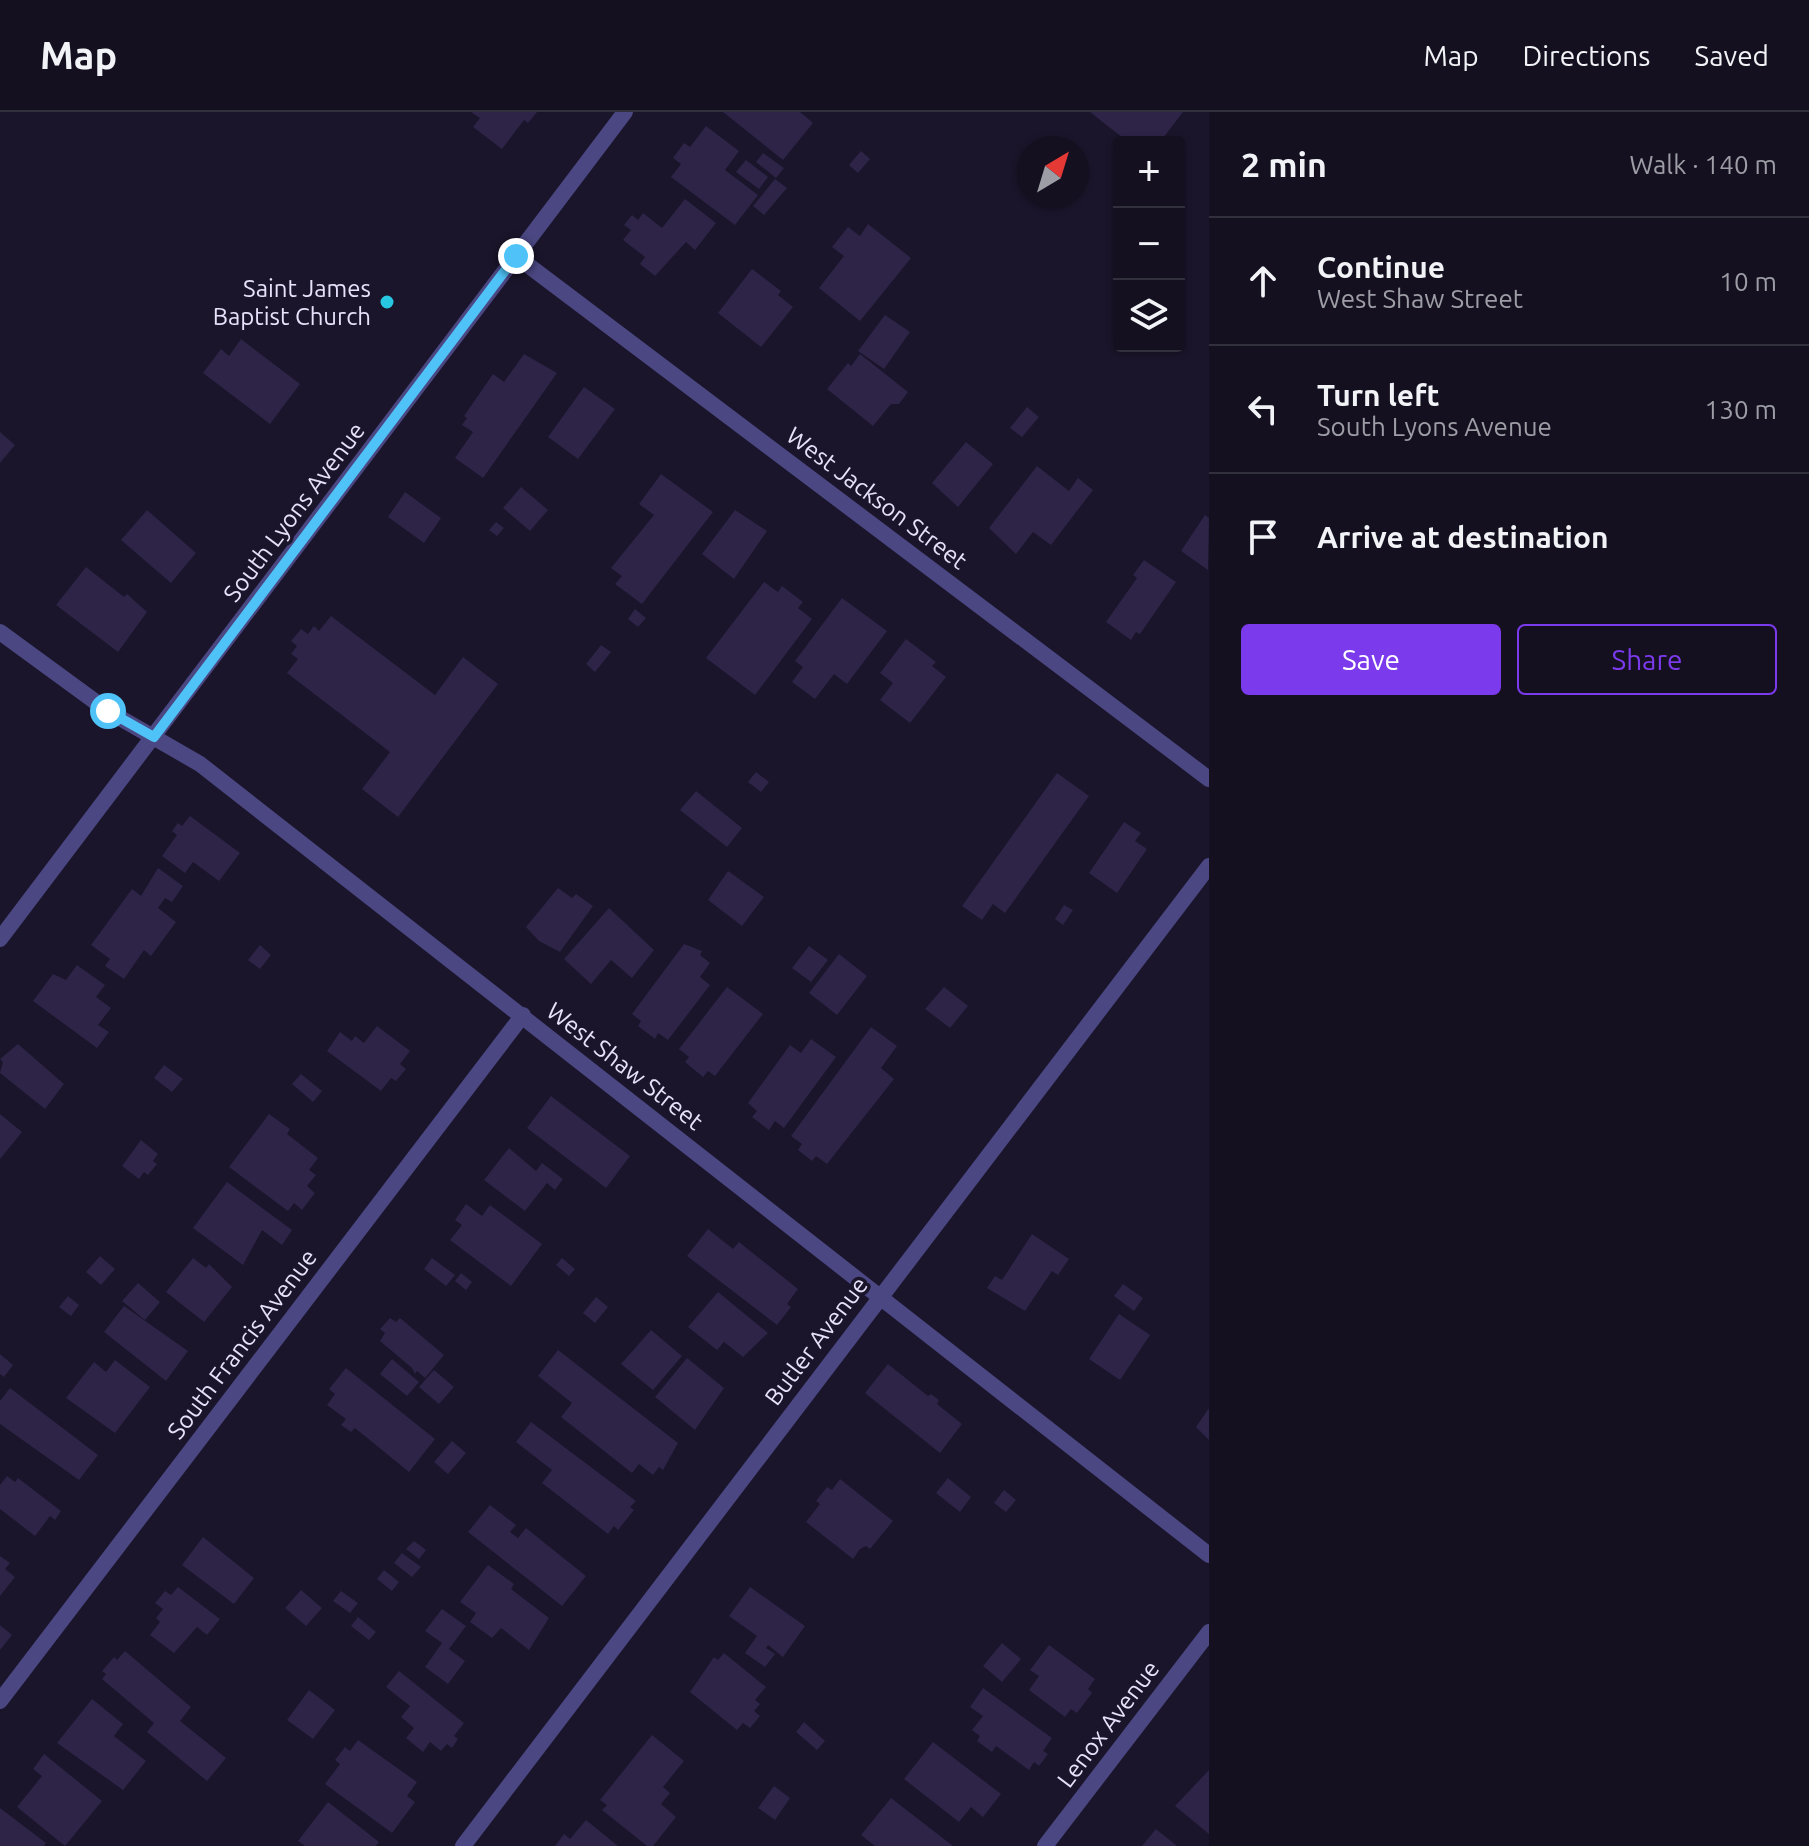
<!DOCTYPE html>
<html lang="en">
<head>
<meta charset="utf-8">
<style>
	:root { --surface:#141020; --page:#1d1929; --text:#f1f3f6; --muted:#9d9da5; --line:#33303e; --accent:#7c3aed }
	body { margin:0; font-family:Ubuntu,sans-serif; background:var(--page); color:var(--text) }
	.controls { position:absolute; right:24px; top:24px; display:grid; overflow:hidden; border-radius:8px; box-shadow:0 2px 6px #0004 }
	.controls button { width:72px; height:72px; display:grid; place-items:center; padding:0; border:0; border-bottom:2px solid var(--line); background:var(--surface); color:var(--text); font:40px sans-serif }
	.compass { position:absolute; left:1017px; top:24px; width:72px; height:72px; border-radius:50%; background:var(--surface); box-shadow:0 2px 6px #0004; rotate:38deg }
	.stop { position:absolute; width:24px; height:24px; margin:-18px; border:6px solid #4fc3f7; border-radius:50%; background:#fff }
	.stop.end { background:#4fc3f7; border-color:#fff; box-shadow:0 2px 8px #0008 }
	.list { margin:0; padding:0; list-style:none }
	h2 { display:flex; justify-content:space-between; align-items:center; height:104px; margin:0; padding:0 32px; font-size:34px }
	h2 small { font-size:26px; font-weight:400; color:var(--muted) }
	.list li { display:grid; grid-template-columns:52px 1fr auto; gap:24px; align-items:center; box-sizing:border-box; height:128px; padding:0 32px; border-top:2px solid var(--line) }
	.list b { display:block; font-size:30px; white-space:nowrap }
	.list p { margin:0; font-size:26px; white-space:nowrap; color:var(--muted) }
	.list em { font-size:26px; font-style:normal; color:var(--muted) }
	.actions { display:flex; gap:16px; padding:24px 32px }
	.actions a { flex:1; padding:18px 0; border:2px solid var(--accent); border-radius:8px; text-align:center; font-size:28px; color:var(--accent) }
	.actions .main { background:var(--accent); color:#fff }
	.icon { flex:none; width:44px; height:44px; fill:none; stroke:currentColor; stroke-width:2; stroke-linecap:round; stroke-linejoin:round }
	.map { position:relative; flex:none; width:1209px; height:1734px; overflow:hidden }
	header { display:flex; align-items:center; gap:48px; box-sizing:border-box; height:112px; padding:0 40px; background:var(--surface); border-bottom:2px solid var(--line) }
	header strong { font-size:38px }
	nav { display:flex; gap:44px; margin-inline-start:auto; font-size:28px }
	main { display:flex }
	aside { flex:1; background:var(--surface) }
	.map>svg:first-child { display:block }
</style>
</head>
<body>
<header>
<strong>Map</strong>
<nav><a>Map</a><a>Directions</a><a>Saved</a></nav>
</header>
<main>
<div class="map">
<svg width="1209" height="1734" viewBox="0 0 1209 1734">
	<rect width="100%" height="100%" fill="#1a152a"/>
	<path fill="#2d2448" d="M471,0h66l-9,11 -4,-3 -22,29 -29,-22 7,-9z
		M723,0h77l13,11 -30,37z
		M1090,0h93l-23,30h-32z
		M706,14l33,25 -14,19 33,25 -23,30 -64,-48 10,-13 -8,-6 11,-15 6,4z
		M861,39l9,8 -12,14 -9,-8z
		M763,41l21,15 -8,10 -20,-16z
		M746,48l22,17 -9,12 -23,-17z
		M775,67l12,9 -23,27 -11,-9z
		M685,87l31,24 -21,27 -9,-8 -31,34 -15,-12 5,-7 -22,-17 8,-10 -7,-5 8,-10 6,5 5,-7 19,15z
		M868,112l43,34 -51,63 -41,-33 25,-32 -12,-9 16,-20 12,9z
		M752,157l29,22 -3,4 15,12 -32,40 -43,-34z
		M885,203l25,17 -26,37 -26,-18z
		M241,227l59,45 -30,40 -67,-51 18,-24 8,7z
		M524,242l33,19 -74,105 -28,-20 18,-26 -11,-7 5,-7 -3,-2 29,-42 11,8z
		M860,242l48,38 -9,12h-8l-18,22 -46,-37 21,-26 3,3z
		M584,275l31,22 -37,50 -30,-22z
		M1027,295l12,10 -17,20 -12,-9z
		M0,320l15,13 -15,18z
		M966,330l27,22 -35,43 -26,-24z
		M1037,354l32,25 9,-13 15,12 -42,55 -18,-13 -17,22 -27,-26z
		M661,362l52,38 -71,92 -27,-20 7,-8 -11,-8 43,-53 -15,-11z
		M521,375l27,23 -18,21 -27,-23z
		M405,380l36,26 -17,25 -36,-26z
		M147,398l49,43 -25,30 -50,-43z
		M735,398l32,21 -33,48 -32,-25z
		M1205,403l4,3 -1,52 -27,-19z
		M496,410l8,6 -7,8 -8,-6z
		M1144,448l32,22 -36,52 -4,-2 -5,8 -25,-18 31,-44 -4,-3z
		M86,455l38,30 3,-3 20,18 -29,40 -62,-47z
		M764,470l14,10 4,-6 21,16 -5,6 14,11 -57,76 -49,-37z
		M842,486l45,33 -40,53 -13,-10 -19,25 -23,-17 11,-15 -8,-6z
		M635,497l11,9 -8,9 -10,-8z
		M331,504l104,79 28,-38 35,27 -100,133 -36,-28 28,-37 -103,-79 11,-14 -7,-5 6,-8 -6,-5 10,-12 7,5 6,-8 5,5z
		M906,527l30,23 -4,4 14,11 -36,46 -30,-23 13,-17 -13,-10z
		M601,533l10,7 -16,20 -9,-8z
		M756,660l13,10 -8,10 -13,-10z
		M1057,661l32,23 -84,117 -12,-9 -11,16 -20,-14z
		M696,679l46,37 -15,19 -47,-37z
		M190,704l50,37 -21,28 -26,-19 -8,11 -23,-17 15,-21 -5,-4 6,-8 4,3z
		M1124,710l17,11 -6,8 12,8 -30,44 -28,-20z
		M158,756l25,18 -11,16 -7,-4 -7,10 18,14 -25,34 -7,-6 -20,29 -19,-13 5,-7 -19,-14 41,-56 9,7z
		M728,759l36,26 -22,29 -34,-26z
		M558,776l14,10 4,-4 17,12 -33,46 -21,-11 -13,-14z
		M1064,793l9,5 -10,15 -8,-6z
		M609,796l45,42 -22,28 -21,-18 -20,24 -27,-25z
		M684,832l18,7 -2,4 10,8 -10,14 10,8 -42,55 -10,-7 -3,6 -17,-13 3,-5 -9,-7z
		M260,833l11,10 -11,14 -12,-9z
		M809,834l19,14 -17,22 -19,-14z
		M839,842l28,22 -30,39 -28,-22z
		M77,853l28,20 -9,12 15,11 -13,17 11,7 -12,16 -64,-47 20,-27 13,6z
		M727,875l36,27 -48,62 -7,-5 -5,6 -18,-15 4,-5 -10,-8z
		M944,875l24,19 -18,22 -25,-19z
		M377,914l33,25 -10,13 6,5 -10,12 -5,-3 -10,13 -54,-40 13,-19 12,9 3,-5 9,7z
		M871,915l26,19 -16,22 13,11 -67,85 -11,-8 -4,5 -14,-11 4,-6 -11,-8z
		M811,927l25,18 -52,71 -9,-7 -6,9 -17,-13 5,-6 -9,-8 42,-58 11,8z
		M18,932l46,40 -19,25 -45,-36 3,-11 -3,-3z
		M164,953l19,14 -11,13 -18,-14z
		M301,962l21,17 -9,11 -21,-18z
		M551,984l79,60 -24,32 -79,-60z
		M0,1002l22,18 -22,27z
		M269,1002l21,15 -3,5 31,24 -9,12 7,5 -9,11 8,7 -13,17 -8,-7 -6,8 -59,-44z
		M141,1028l17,14 -5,7 4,3 -9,11 -4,-3 -5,7 -17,-13z
		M509,1036l27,23 6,-8 21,16 -8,11 -8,-7 -22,28 -41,-31z
		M227,1070l65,48 -10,15 -20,-15 -19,35 -50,-37z
		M466,1092l16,12 8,-11 52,39 -31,42 -61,-46 12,-15 -7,-5z
		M708,1117l25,20 6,-7 59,47 -11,15 4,3 -14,18 -90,-69z
		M1032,1122l37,25 -11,16 -6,-4 -27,40 -38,-23 8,-12 7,4z
		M100,1144l15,13 -14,16 -15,-13z
		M193,1146l13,10 3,-4 23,23 -28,35 -38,-30z
		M432,1146l23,17 -9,11 -22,-17z
		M562,1146l13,11 -6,7 -13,-11z
		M461,1161l11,9 -6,8 -11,-9z
		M138,1171l22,19 -15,18 -23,-19z
		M1123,1172l20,14 -9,13 -20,-15z
		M718,1180l50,41 -25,24 -19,-15 -7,8 -29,-23z
		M68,1184l11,9 -8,11 -12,-9z
		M596,1185l12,10 -13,16 -12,-10z
		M124,1194l64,45 -22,30 -62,-49z
		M1119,1202l31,21 -30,45 -31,-21z
		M390,1206l6,4 4,-4 44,37 -19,23 -8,-7 -2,3 -3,-6 -32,-27 5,-8 -5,-4z
		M651,1218l31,26 -29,34 -32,-26z
		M558,1238l120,93 -15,27 -4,-3 -6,8 -14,-11 -7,9 -71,-56 11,-14 -34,-27z
		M0,1242l13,11 -9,12 -4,-3z
		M687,1246l37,30 -29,42 -40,-33z
		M392,1247l27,23 -12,14 -27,-22z
		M115,1248l35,27 -35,46 -49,-35 28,-36 12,10z
		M888,1252l40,32 3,-2 8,6 -2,4 25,20 -22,29 -75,-60z
		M346,1256l89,71 -26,33 -54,-44 -4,4 -10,-7 5,-6 -19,-14 8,-11 -6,-5z
		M434,1258l20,17 -15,17 -20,-17z
		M10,1276l88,67 -19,25 -79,-56v-23z
		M1209,1296v32l-13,-13z
		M531,1310l105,79 -6,6 4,3 -16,20 -4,-4 -6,8 -66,-51 10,-13 -36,-28z
		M452,1329l14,12 -18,21 -14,-12z
		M7,1364l8,6 3,-4 43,33 -6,9 -5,-4 -15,20 -35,-27v-24z
		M948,1366l23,19 -11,15 -24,-19z
		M840,1367l53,42 -23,28 -4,-3 -6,3 -7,10 -47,-37 14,-18 -4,-3 11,-14 5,3z
		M1004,1378l12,10 -10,12 -12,-9z
		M490,1393l26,20 -6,7 8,6 8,-10 60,48 -24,30 -94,-74z
		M203,1425l51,41 -20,26 -52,-39z
		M414,1429l12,9 -7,9 -13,-10z
		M402,1441l19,14 -9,10 -18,-14z
		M0,1444l10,7 -5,6 10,8 -15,19z
		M488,1453l26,19 -3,5 38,29 -20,32 -28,-22 -9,10 -22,-16 6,-9 -16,-11z
		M384,1458l15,12 -7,9 -15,-12z
		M178,1475l42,32 -13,16 -10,-8 -23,26 -24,-18 10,-13 -4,-4 7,-9 -8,-6 10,-12 6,4z
		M750,1475l55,39 -22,31 -15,-12 -2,3 9,6 -10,13 -20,-14 12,-17 -28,-20z
		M301,1478l21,18 -16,18 -21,-18z
		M341,1479l17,12 -8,10 -17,-12z
		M442,1497l24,17 -17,23 16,12 -17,23 -23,-17 17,-24 -17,-12z
		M358,1505l18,15 -7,8 -18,-14z
		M0,1513l12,10 -12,15z
		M1002,1531l19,16 -19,23 -19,-16z
		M1049,1533l46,34 -7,10 4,4 -15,20 -6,-4 -6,8 -36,-27 10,-14 -9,-6z
		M125,1539l66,56 -11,14 46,37 -19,23 -60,-49 7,-9 -52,-44 4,-5 -4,-3 12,-14 3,3z
		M724,1541l42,34 -11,13 5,4 -6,7 6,5 -10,12 -7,-5 -6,7 -47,-38 24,-35 4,3z
		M399,1559l65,52 -10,13 4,3 -6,9 -5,-4 -6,7 -11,-9 -7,10 -17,-14 8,-10 -13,-11 9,-11 -24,-19z
		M983,1576l69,50 -9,13 5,3 -9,12 -5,-4 -5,8 -33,-24 -4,6 -15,-11 3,-5 -8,-6 11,-14 -13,-9z
		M309,1578l26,20 -22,29 -26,-19z
		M92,1587l31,25 -9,12 32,25 -23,29 -66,-47z
		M804,1610l21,19 -8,9 -21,-18z
		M652,1623l32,26 -21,26 7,6 -9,11 15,13 -23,29h-6l-45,-36 5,-5 -7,-5z
		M358,1628l59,42 -10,14 8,6 -23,31 -67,-49 15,-20 -5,-4 10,-13 5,4z
		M933,1630l68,52 -18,23 -12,-10 -12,15 -55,-43z
		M44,1642l58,47 -37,45 -48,-39 25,-31 -9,-7z
		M1209,1658v64l-34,-28z
		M774,1674l16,12 -15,22 -17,-12z
		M891,1686l62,48h-78l-14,-11z
		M328,1690l51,40 -3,4h-71l-7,-5z
		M0,1696l46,35 -2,3h-44z
		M586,1708l32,26h-63l9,-12 6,5z
		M1156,1717l21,17h-35z"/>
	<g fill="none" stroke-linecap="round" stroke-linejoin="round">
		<path stroke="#4b4782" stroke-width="16" d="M516,144l693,523
			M0,520l108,79 92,53 1009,791
			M0,1589l523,-686
			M463,1734l746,-980
			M1045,1734l164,-214"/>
		<path stroke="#4b4782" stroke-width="16" d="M0,827l625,-827"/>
	</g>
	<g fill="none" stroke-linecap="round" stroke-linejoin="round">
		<path stroke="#4fc3f7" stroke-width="10" d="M108,599l46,26 362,-481"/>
	</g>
	<circle fill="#28c7e1" stroke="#1a152a" stroke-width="3" cx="387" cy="190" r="8"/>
	<g text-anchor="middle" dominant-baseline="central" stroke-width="7" stroke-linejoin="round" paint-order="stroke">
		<g font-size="24" fill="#e6e2fb" stroke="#1a152a" text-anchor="end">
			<text x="371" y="176">Saint James<tspan x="371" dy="28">Baptist Church</tspan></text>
		</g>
		<g font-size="24" fill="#e6e2fb" stroke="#1a152a">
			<text transform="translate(877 386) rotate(37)">West Jackson Street</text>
			<text transform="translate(294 400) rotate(-53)">South Lyons Avenue</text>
			<text transform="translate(625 954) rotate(38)">West Shaw Street</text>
			<text transform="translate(816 1229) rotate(-53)">Butler Avenue</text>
			<text transform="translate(242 1232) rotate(-53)">South Francis Avenue</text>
			<text transform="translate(1108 1612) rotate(-53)">Lenox Avenue</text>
		</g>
	</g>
</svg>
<div class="controls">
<button>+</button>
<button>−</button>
<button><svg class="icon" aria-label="layers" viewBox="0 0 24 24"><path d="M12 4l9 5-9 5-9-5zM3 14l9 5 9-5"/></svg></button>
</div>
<svg class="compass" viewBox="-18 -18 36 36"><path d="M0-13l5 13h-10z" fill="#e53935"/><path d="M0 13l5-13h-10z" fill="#9d9da5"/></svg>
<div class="stop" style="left:108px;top:599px"></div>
<div class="stop end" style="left:516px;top:144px"></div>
</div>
<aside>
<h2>2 min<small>Walk · 140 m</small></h2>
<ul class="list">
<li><svg class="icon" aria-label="ahead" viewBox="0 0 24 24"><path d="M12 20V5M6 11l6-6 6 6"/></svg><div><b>Continue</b><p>West Shaw Street</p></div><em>10 m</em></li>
<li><svg class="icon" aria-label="left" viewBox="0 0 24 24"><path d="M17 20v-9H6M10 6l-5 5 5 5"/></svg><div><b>Turn left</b><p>South Lyons Avenue</p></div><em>130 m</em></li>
<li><svg class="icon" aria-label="arrive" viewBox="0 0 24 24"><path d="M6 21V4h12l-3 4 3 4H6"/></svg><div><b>Arrive at destination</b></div></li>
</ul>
<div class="actions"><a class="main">Save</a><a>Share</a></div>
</aside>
</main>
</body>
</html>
